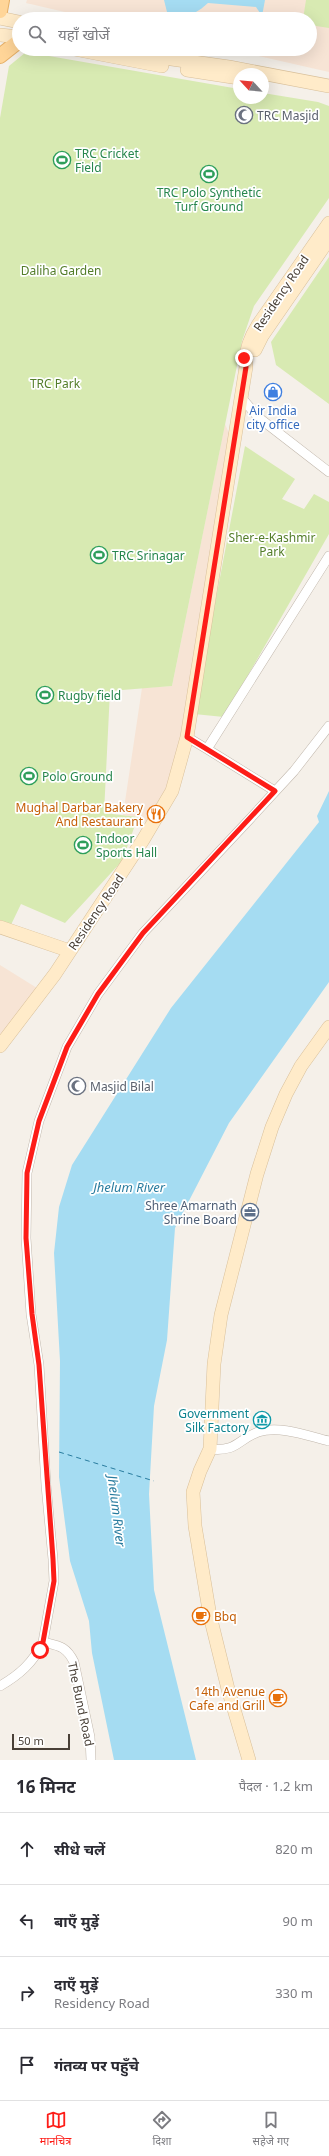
<!DOCTYPE html>
<html lang="hi">
<head>
<meta charset="utf-8">
<style>
	:root { --surface:#fff; --page:#f2f2f3; --text:#2b2b33; --muted:#7c7c81; --line:#e1e1e2; --accent:#fd1d18 }
	body { margin:0; font-family:"Noto Sans","Noto Sans Devanagari",sans-serif; background:var(--page); color:var(--text) }
	.compass { position:absolute; left:233px; top:68px; width:36px; height:36px; border-radius:50%; background:var(--surface); box-shadow:0 4px 16px #0002; rotate:296deg }
	.scale { position:absolute; left:12px; bottom:10px; width:58px; box-sizing:border-box; padding-left:4px; border:2px solid #494037; border-top:0; font-size:11px; line-height:14px; white-space:nowrap; color:#494037; -webkit-text-stroke:3px #fff; paint-order:stroke }
	.stop { position:absolute; width:12px; height:12px; margin:-9px; border:3px solid #fd1d18; border-radius:50%; background:#fff }
	.stop.end { background:#fd1d18; border-color:#fff; box-shadow:0 1px 4px #0008 }
	.list { margin:0; padding:0; list-style:none }
	h2 { display:flex; justify-content:space-between; align-items:center; height:52px; margin:0; padding:0 16px; font-size:17px }
	h2 small { font-size:13px; font-weight:400; color:var(--muted) }
	.list li { display:grid; grid-template-columns:26px 1fr auto; gap:12px; align-items:center; box-sizing:border-box; height:72px; padding:0 16px; border-top:1px solid var(--line) }
	.list b { display:block; font-size:15px; white-space:nowrap }
	.list p { margin:0; font-size:13px; white-space:nowrap; color:var(--muted) }
	.list em { font-size:13px; font-style:normal; color:var(--muted) }
	.icon { flex:none; width:22px; height:22px; fill:none; stroke:currentColor; stroke-width:2; stroke-linecap:round; stroke-linejoin:round }
	.map { position:relative; flex:none; width:329px; height:1760px; overflow:hidden }
	.search { position:absolute; background:var(--surface); box-shadow:0 4px 16px #0002; left:12px; right:12px; top:12px; height:44px; display:flex; align-items:center; gap:10px; box-sizing:border-box; padding:0 14px; border-radius:22px; color:var(--muted); font-size:15px }
	.sheet { height:340px; background:var(--surface) }
	nav { display:flex; justify-content:space-around; align-items:center; box-sizing:border-box; height:56px; border-top:1px solid var(--line); background:var(--surface); font-size:11px; color:var(--muted) }
	nav a { display:grid; justify-items:center; gap:2px }
	nav .on { color:var(--accent) }
	.map>svg:first-child { display:block }
</style>
</head>
<body>
<div class="map">
<svg width="329" height="1760" viewBox="0 0 329 1760">
	<rect width="100%" height="100%" fill="#f5f0e9"/>
	<path fill="#f7e4d5" d="M27,0h302v72l-101,-23h82v-30h-215l-69,-16z
		M225,424l6,14 -47,297 -15,53 -21,36 -10,-7 -15,-2 19,-127 30,-2z
		M0,965l37,23 -37,49z"/>
	<path fill="#d8eab2" d="M306,0h23v28l-19,-3v-6h-7z
		M26,52l213,37v9h24v-5l55,9 11,4v92l-75,108 -12,35 -70,345 -62,5 -6,122 34,4 -16,44 -57,62 -44,-19 -13,27 -8,-3v-810l9,-52z
		M329,257v147l-53,-39 -5,-23z
		M245,446l50,33 -13,20 22,10 10,-15 15,8v32l-105,183 -30,-3z"/>
	<path fill="#a5dcf2" d="M164,0h101l-3,16 -6,-9 -48,-4c-13,12 -25,17 -41,9z
		M329,791v191l-100,141 -54,105 -8,112 -13,66 -5,88 5,96 42,170h-82l-22,-107 -3,-32 -19,-60 -11,-84 1,-116 -6,-108 5,-46 13,-42 99,-157 148,-186 -2,-6z"/>
	<g fill="none" stroke-linecap="round" stroke-linejoin="round">
		<path stroke="#297c9f" stroke-width="1" stroke-dasharray="5 4" stroke-linecap="butt" d="M59,1452l95,29"/>
		<defs>
			<path id="street" d="M240,396l18,21 71,55
				M187,737l20,12 122,-193
				M207,749l68,42
				M210,1449c27,3 27,-9 48,-17 22,-7 50,4 71,9
				M43,1642c16,4 23,4 31,20l16,75 1,23
				M0,1686c19,-11 33,-23 43,-44l11,-61 -1,-22 -7,-74 -7,-120 -8,-51 -5,-76 1,-65 12,-52 28,-74 31,-53 45,-61 105,-112 46,-50 35,-45"/>
			<path id="secondary" d="M0,18l19,4
				M0,35l19,2
				M74,49l88,17
				M140,49l10,7 79,11 100,19
				M187,70l52,8
				M255,350l7,-14 67,-97
				M0,927l70,24
				M0,1046l55,-72 88,-134 29,-49 15,-54 59,-370c-2,-15 4,-29 12,-42l71,-102
				M249,1760l-21,-71 -18,-73 -15,-90 -2,-34 7,-21 10,-22 4,-85 7,-49 36,-141 15,-47 14,-33 15,-28 28,-39"/>
			<path id="primary" d="M0,11l2,-11
				M0,56l19,-15"/>
		</defs>
		<use href="#street" stroke="#c1b7ac" stroke-width="10"/>
		<use href="#secondary" stroke="#d9c09b" stroke-width="14"/>
		<use href="#primary" stroke="#e6af66" stroke-width="16"/>
		<use href="#street" stroke="#fff" stroke-width="9"/>
		<use href="#secondary" stroke="#ffebc9" stroke-width="13"/>
		<use href="#primary" stroke="#ffd598" stroke-width="14"/>
	</g>
	<g fill="none" stroke-linecap="round" stroke-linejoin="round">
		<path stroke="#fd1d18" stroke-width="5" d="M40,1650l3,-8 11,-61 -1,-22 -14,-194 -7,-51 -6,-76 1,-65 12,-52 28,-74 31,-53 45,-61 132,-142 -88,-54 59,-370 -2,-9"/>
	</g>
	<defs>
		<symbol id="mosque-ring" viewBox="-11 -11 22 22"><circle r="9.5" fill="#fff" stroke="#6b7280" stroke-width="1.5"/><path d="M3.5-4.9A6 6 0 1 0 3.5 4.9A5 5 0 1 1 3.5-4.9Z" fill="#6b7280"/></symbol>
		<symbol id="stadium-ring" viewBox="-11 -11 22 22"><circle r="9.5" fill="#fff" stroke="#2e9e5b" stroke-width="1.5"/><path d="M0-5a6.5 5 0 1 0 0 10a6.5 5 0 1 0 0-10ZM-3.5-1.8h7v3.6h-7Z" fill="#2e9e5b"/></symbol>
		<symbol id="shop-ring" viewBox="-11 -11 22 22"><circle r="9.5" fill="#fff" stroke="#3f7fe0" stroke-width="1.5"/><path d="M-5-2.5h2.3a2.7 3.5 0 0 1 5.4 0H5L5.5 6h-11ZM-1.5-2.5h3a1.5 2.3 0 0 0-3 0Z" fill="#3f7fe0"/></symbol>
		<symbol id="restaurant-ring" viewBox="-11 -11 22 22"><circle r="9.5" fill="#fff" stroke="#e8710a" stroke-width="1.5"/><path d="M-5-6h1v4h1v-4h1v4h1v-4h1v5L-1.5 .5V6h-2V.5L-5-1ZM5-6V6H3V1.5H1.5Q1.5-4 5-6Z" fill="#e8710a"/></symbol>
		<symbol id="office-ring" viewBox="-11 -11 22 22"><circle r="9.5" fill="#fff" stroke="#5c6f8a" stroke-width="1.5"/><path d="M-6-3h4V-5.5h4V-3h4V5H-6ZM-1-4.5V-3h2v-1.5ZM-6 0V1H6V0Z" fill="#5c6f8a"/></symbol>
		<symbol id="museum-ring" viewBox="-11 -11 22 22"><circle r="9.5" fill="#fff" stroke="#0f9aa8" stroke-width="1.5"/><path d="M0-6L6-3V-2H-6V-3ZM-5-1h2V3h-2ZM-1-1h2V3h-2ZM3-1h2V3H3ZM-6 4H6V6H-6Z" fill="#0f9aa8"/></symbol>
		<symbol id="cafe-ring" viewBox="-11 -11 22 22"><circle r="9.5" fill="#fff" stroke="#e8710a" stroke-width="1.5"/><path d="M-5.5-4.5H6V0H3Q3 3.5 0 3.5H-2.5Q-5.5 3.5-5.5 0ZM3-3.2v2h1.7v-2ZM-6 4.5H4V6H-6Z" fill="#e8710a"/></symbol>
	</defs>
	<g fill-rule="evenodd">
		<use href="#mosque-ring" x="234" y="105" width="20" height="20"/>
		<use href="#stadium-ring" x="52" y="150" width="20" height="20"/>
		<use href="#stadium-ring" x="199" y="164" width="20" height="20"/>
		<use href="#shop-ring" x="263" y="382" width="20" height="20"/>
		<use href="#stadium-ring" x="89" y="545" width="20" height="20"/>
		<use href="#stadium-ring" x="35" y="685" width="20" height="20"/>
		<use href="#stadium-ring" x="19" y="766" width="20" height="20"/>
		<use href="#restaurant-ring" x="146" y="804" width="20" height="20"/>
		<use href="#stadium-ring" x="73" y="835" width="20" height="20"/>
		<use href="#mosque-ring" x="67" y="1076" width="20" height="20"/>
		<use href="#office-ring" x="240" y="1202" width="20" height="20"/>
		<use href="#museum-ring" x="252" y="1410" width="20" height="20"/>
		<use href="#cafe-ring" x="191" y="1606" width="20" height="20"/>
		<use href="#cafe-ring" x="268" y="1688" width="20" height="20"/>
	</g>
	<g text-anchor="middle" dominant-baseline="central" stroke-width="3.5" stroke-linejoin="round" paint-order="stroke">
		<g font-size="12" fill="#5b616d" stroke="#fff" text-anchor="start">
			<text x="257" y="115">TRC Masjid</text>
			<text x="90" y="1086">Masjid Bilal</text>
		</g>
		<g font-size="12" fill="#27864d" stroke="#fff" text-anchor="start">
			<text x="75" y="153">TRC Cricket<tspan x="75" dy="14">Field</tspan></text>
			<text x="209" y="192" text-anchor="middle">TRC Polo Synthetic<tspan x="209" dy="14">Turf Ground</tspan></text>
			<text x="112" y="555">TRC Srinagar</text>
			<text x="58" y="695">Rugby field</text>
			<text x="42" y="776">Polo Ground</text>
			<text x="96" y="838">Indoor<tspan x="96" dy="14">Sports Hall</tspan></text>
		</g>
		<g font-size="12" fill="#537d29" stroke="#fff">
			<text x="61" y="270">Daliha Garden</text>
			<text x="55" y="383">TRC Park</text>
			<text x="272" y="537">Sher-e-Kashmir<tspan x="272" dy="14">Park</tspan></text>
		</g>
		<g font-size="12" fill="#494037" stroke="#fff">
			<text transform="translate(281 293) rotate(-56)">Residency Road</text>
			<text transform="translate(96 912) rotate(-56)">Residency Road</text>
			<text transform="translate(81 1704) rotate(78)">The Bund Road</text>
		</g>
		<g font-size="12" fill="#366cbe" stroke="#fff">
			<text x="273" y="410">Air India<tspan x="273" dy="14">city office</tspan></text>
		</g>
		<g font-size="12" fill="#c56008" stroke="#fff" text-anchor="end">
			<text x="143" y="807">Mughal Darbar Bakery<tspan x="143" dy="14">And Restaurant</tspan></text>
			<text x="214" y="1616" text-anchor="start">Bbq</text>
			<text x="265" y="1691">14th Avenue<tspan x="265" dy="14">Cafe and Grill</tspan></text>
		</g>
		<g font-size="12" fill="#4e5e75" stroke="#fff" text-anchor="end">
			<text x="237" y="1205">Shree Amarnath<tspan x="237" dy="14">Shrine Board</tspan></text>
		</g>
		<g font-size="12" fill="#0d838f" stroke="#fff" text-anchor="end">
			<text x="249" y="1413">Government<tspan x="249" dy="14">Silk Factory</tspan></text>
		</g>
		<g font-size="13" font-style="italic" fill="#297c9f" stroke="#fff">
			<text x="129" y="1187">Jhelum River</text>
			<text transform="translate(117 1511) rotate(83)">Jhelum River</text>
		</g>
	</g>
</svg>
<svg class="compass" viewBox="-18 -18 36 36"><path d="M0-13l5 13h-10z" fill="#e53935"/><path d="M0 13l5-13h-10z" fill="#7c7c81"/></svg>
<div class="scale">50 m</div>
<div class="stop" style="left:40px;top:1650px"></div>
<div class="stop end" style="left:244px;top:358px"></div>
<div class="search"><svg class="icon" aria-label="search" viewBox="0 0 24 24"><circle cx="10" cy="10" r="6"/><path d="M15 15l6 6"/></svg>यहाँ खोजें</div>
</div>
<section class="sheet">
<h2>16 मिनट<small>पैदल · 1.2 km</small></h2>
<ul class="list">
<li><svg class="icon" aria-label="ahead" viewBox="0 0 24 24"><path d="M12 20V5M6 11l6-6 6 6"/></svg><div><b>सीधे चलें</b></div><em>820 m</em></li>
<li><svg class="icon" aria-label="left" viewBox="0 0 24 24"><path d="M17 20v-9H6M10 6l-5 5 5 5"/></svg><div><b>बाएँ मुड़ें</b></div><em>90 m</em></li>
<li><svg class="icon" aria-label="right" viewBox="0 0 24 24"><path d="M7 20v-9h11M14 6l5 5-5 5"/></svg><div><b>दाएँ मुड़ें</b><p>Residency Road</p></div><em>330 m</em></li>
<li><svg class="icon" aria-label="arrive" viewBox="0 0 24 24"><path d="M6 21V4h12l-3 4 3 4H6"/></svg><div><b>गंतव्य पर पहुँचे</b></div></li>
</ul>
</section>
<nav>
<a class="on"><svg class="icon" aria-label="map" viewBox="0 0 24 24"><path d="M3 6l6-2 6 2 6-2v14l-6 2-6-2-6 2zM9 4v14M15 6v14"/></svg>मानचित्र</a>
<a><svg class="icon" aria-label="directions" viewBox="0 0 24 24"><path d="M12 3l9 9-9 9-9-9zM9 14v-3h6M13 9l2 2-2 2"/></svg>दिशा</a>
<a><svg class="icon" aria-label="saved" viewBox="0 0 24 24"><path d="M7 4h10v16l-5-4-5 4z"/></svg>सहेजे गए</a>
</nav>
</body>
</html>
